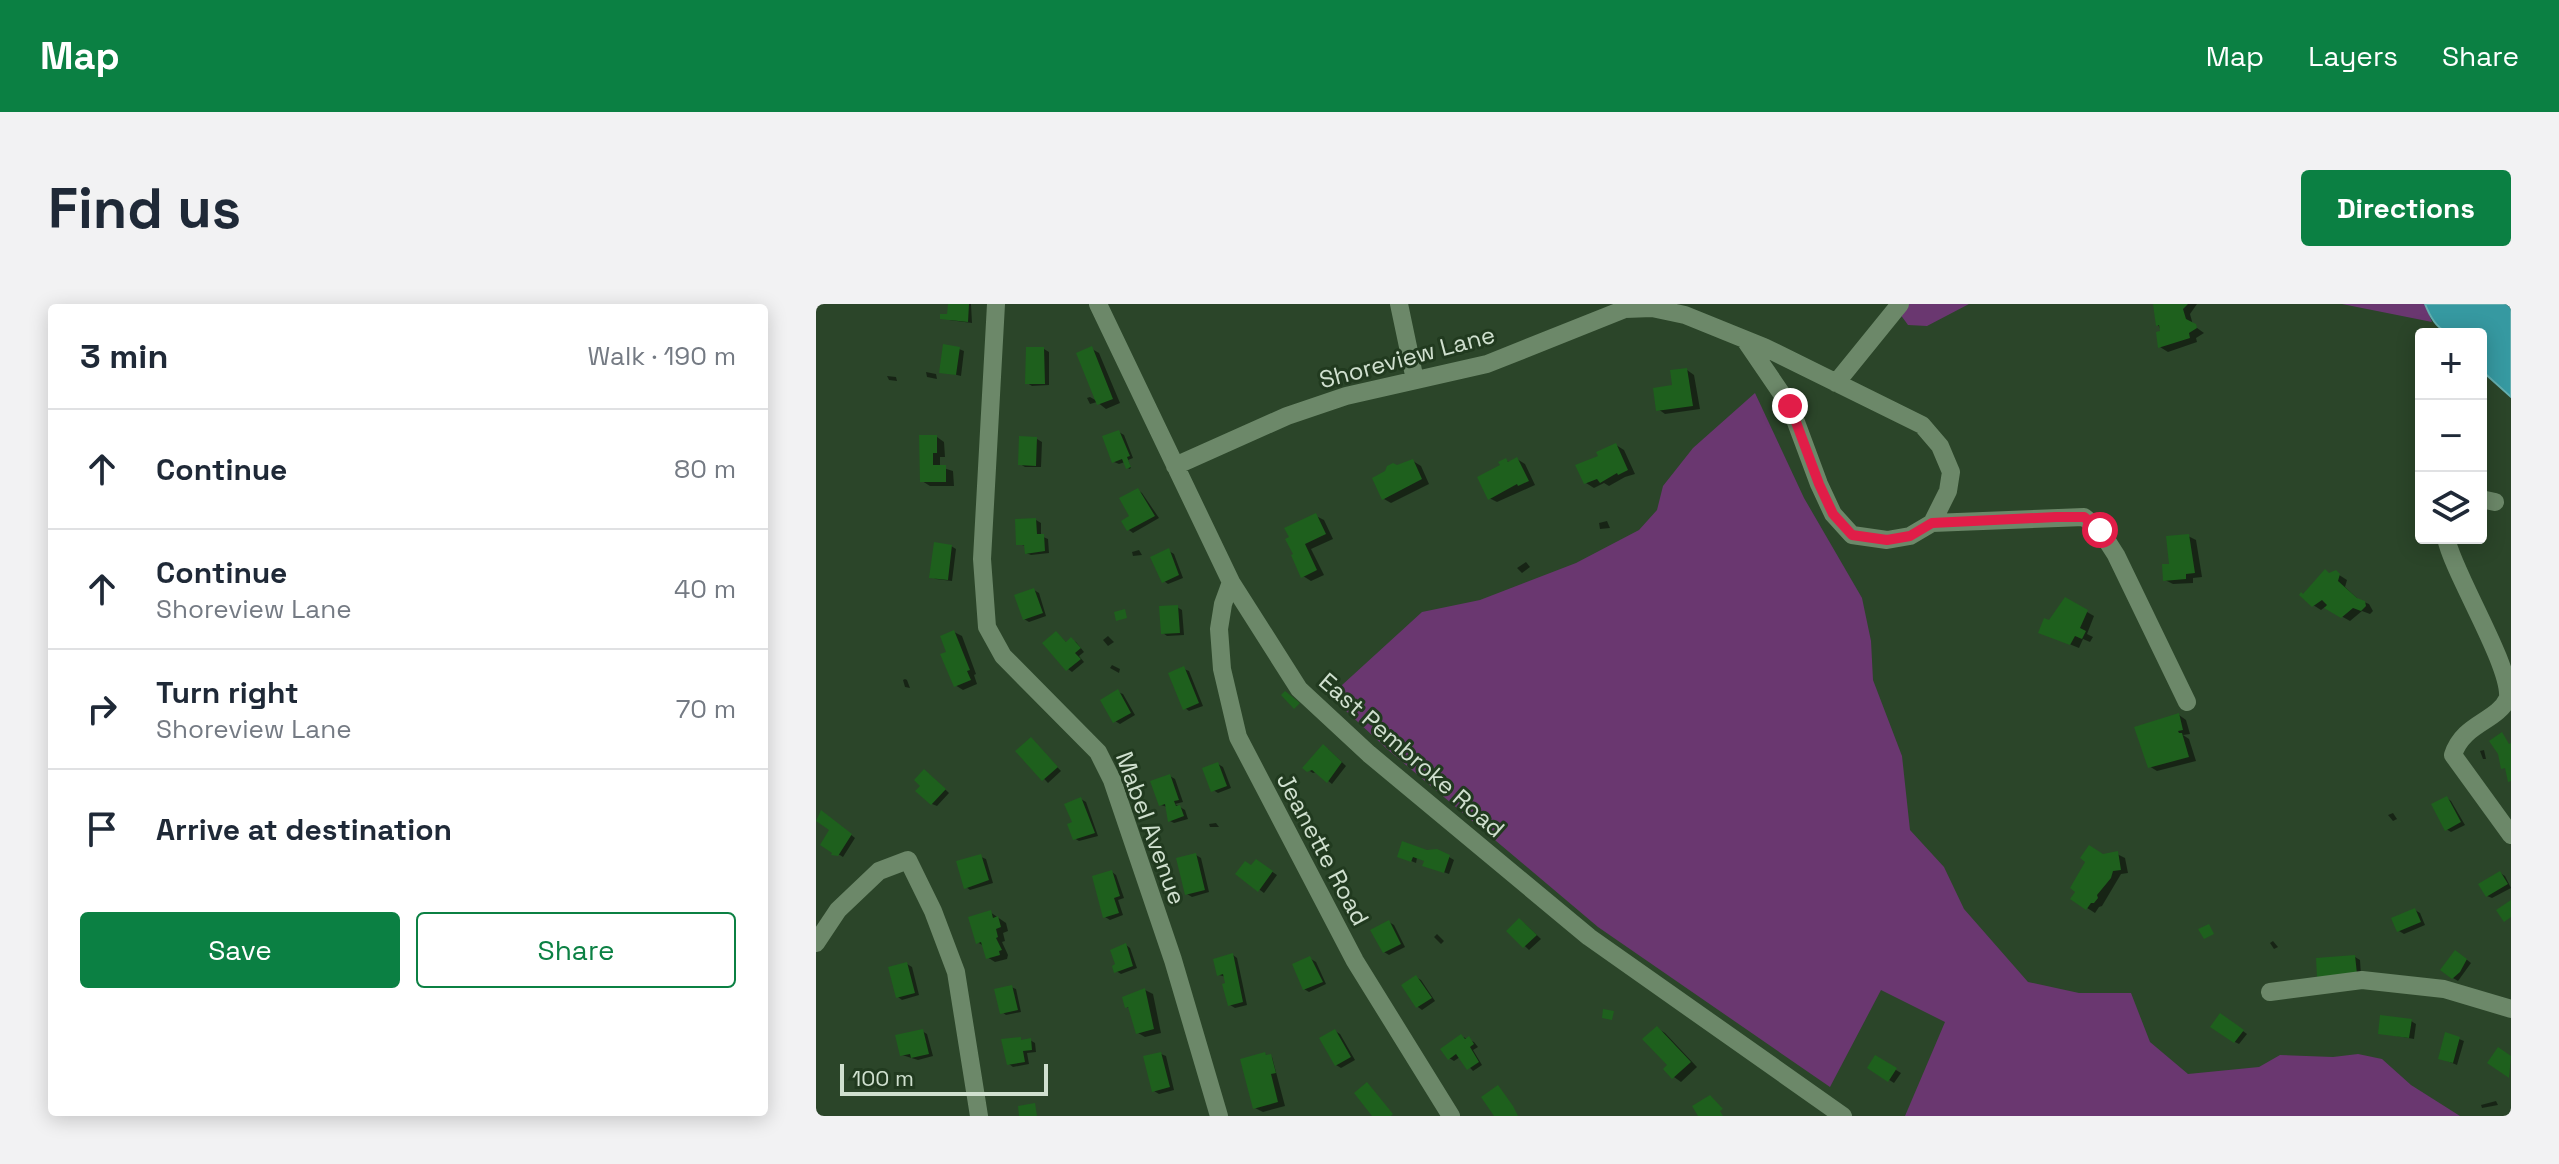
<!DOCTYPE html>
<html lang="en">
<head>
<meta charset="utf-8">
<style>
	:root { --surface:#fff; --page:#f2f2f3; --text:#1f2937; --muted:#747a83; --line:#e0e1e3; --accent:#0b8043 }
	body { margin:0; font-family:"Space Grotesk",sans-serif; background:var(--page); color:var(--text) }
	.controls { position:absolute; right:24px; top:24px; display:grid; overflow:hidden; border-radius:8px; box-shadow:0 4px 20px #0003 }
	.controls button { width:72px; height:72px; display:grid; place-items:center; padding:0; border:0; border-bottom:2px solid var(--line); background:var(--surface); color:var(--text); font:40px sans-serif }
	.scale { position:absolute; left:24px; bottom:20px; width:208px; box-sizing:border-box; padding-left:8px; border:4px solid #d0e0cf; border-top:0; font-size:22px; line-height:28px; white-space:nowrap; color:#d0e0cf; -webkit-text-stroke:6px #213a1f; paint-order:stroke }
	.stop { position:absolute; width:24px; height:24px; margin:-18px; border:6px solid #e11d48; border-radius:50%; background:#fff }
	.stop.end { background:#e11d48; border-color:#fff; box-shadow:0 2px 8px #0008 }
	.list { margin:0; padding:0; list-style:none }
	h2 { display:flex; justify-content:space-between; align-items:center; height:104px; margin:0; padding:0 32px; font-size:34px }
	h2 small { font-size:26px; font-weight:400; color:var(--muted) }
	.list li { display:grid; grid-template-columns:52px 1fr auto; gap:24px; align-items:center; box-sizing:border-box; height:120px; padding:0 32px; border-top:2px solid var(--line) }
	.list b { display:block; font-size:30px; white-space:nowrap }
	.list p { margin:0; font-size:26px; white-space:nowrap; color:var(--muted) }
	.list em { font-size:26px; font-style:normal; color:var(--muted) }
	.actions { display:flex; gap:16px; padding:24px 32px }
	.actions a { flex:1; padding:18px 0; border:2px solid var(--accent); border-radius:8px; text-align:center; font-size:28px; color:var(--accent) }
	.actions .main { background:var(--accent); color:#fff }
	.icon { flex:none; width:44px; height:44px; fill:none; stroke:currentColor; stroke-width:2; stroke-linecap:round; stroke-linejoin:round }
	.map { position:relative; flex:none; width:1695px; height:812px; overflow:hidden; border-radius:8px }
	header { display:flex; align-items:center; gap:48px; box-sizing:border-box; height:112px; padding:0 40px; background:var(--accent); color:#fff }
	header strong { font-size:38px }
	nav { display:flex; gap:44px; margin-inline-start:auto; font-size:28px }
	.intro { display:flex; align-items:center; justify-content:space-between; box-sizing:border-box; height:192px; padding:0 48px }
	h1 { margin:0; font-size:56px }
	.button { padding:20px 36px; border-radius:8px; background:var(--accent); color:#fff; font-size:28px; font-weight:700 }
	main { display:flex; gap:48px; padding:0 48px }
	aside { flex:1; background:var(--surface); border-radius:8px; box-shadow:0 4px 20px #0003 }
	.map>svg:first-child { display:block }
</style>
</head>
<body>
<header>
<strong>Map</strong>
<nav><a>Map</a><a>Layers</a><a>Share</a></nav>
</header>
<div class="intro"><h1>Find us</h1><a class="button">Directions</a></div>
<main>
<aside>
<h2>3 min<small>Walk · 190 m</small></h2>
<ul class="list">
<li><svg class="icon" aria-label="ahead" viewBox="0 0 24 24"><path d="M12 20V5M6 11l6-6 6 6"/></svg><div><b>Continue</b></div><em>80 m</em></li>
<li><svg class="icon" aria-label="ahead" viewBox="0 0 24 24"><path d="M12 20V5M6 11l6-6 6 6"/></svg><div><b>Continue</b><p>Shoreview Lane</p></div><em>40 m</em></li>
<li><svg class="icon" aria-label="right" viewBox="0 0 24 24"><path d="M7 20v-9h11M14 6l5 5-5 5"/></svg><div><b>Turn right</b><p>Shoreview Lane</p></div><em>70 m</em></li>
<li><svg class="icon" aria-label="arrive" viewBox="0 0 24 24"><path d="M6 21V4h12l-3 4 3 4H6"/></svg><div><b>Arrive at destination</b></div></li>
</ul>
<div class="actions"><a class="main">Save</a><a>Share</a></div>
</aside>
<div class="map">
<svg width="1695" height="812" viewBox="0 0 1695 812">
	<rect width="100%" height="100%" fill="#2b4529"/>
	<path fill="#6a3770" d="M1093,0h60l-42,22 -19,-1 -8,-11z
		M1526,0h83l7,18z
		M939,89l49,105 58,100 9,43 2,39 29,76 8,74 34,37 20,42 64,73 51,11h52l19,49 38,32 71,-7 21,-12 53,2 25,-3 24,5 29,26 49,31h-555l40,-94 -64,-32 -51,97 -232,-160 -211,-178 -57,-53 92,-84 58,-12 96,-37 63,-33 18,-20 6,-24 30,-38z"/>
	<path fill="#3699a1" stroke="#64aeaf" stroke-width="2" d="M1609,0h86v93l-30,-27v-36c-32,0 -43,3 -56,-30z"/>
	<path fill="#0007" d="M134,0h21l1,19 -23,-3z
		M1338,0h43l-7,10 3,11 11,8 -8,5 1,4 -29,10 -8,-5 2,-15 -4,-7z
		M143,45l5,2 -3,25 -20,-5z
		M228,45l5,3v33l-17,1 -5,-3z
		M276,45l7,4 21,50 -14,6 -9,-7 -7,2 -3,-6 3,-1 7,4z
		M871,66l7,5 6,34 -35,5 -7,-5z
		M110,68l10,2 1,5 -10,-2z
		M71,72l9,1 1,4 -8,-1z
		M303,128l5,3 9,23 -5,2 3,8 -2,1 -4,-7 -6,2 -5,-2z
		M121,133l7,5 1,15h-5v10l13,4 1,15h-24l-8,-5z
		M221,135l5,3 -1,25h-16l-5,-3z
		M800,141l8,5 11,24 -10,3 -16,9 -5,-3 -10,5 -8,-5 14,-26z
		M701,155l8,5 10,21 -38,17 -8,-4 17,-38 4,3z
		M597,157l8,5 8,18 -38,19 -7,-4z
		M322,186l4,3 17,25 -26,15 -4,-3z
		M500,212l8,4 9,19 -22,10 13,26 -13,6 -8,-5 -10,-20z
		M220,216l5,3v13l7,3 1,14 -18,2 -5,-2v-7l-8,-2z
		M791,217l3,7 -10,1 -1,-6z
		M1372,232l8,4 6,37 -9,1v5l-20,1 -8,-4z
		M135,242l5,3 -4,32 -16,-2 -4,-2z
		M323,246l3,5 -9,1 -1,-4z
		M353,247l5,3 9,24 -15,6 -4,-3z
		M710,258l4,5 -8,6 -5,-5z
		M1520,269l11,7 -2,7 14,13 10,4 4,7 -3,3 -8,-3 -12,10 -25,-14 -4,3 -8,-5 17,-30z
		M218,286l5,3 7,23 -17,6 -5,-3z
		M1250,296l28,16 -7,18 6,3 -3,5 -7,-3 -4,9 -39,-16 10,-9z
		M361,303l5,3 2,25 -17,1 -4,-3z
		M138,328l8,4 14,38 -2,1 3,9 -14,6 -8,-5 -6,-32z
		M240,329l11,10 4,-3 5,2 8,10 -5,4 5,6 -12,10 -4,-3z
		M292,332l6,6 -6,4 -5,-6z
		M296,361l8,4 -1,4 -9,-5z
		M368,365l5,2 14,35 -14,5 -4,-3z
		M89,375l2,1 3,8 -5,-1 -2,-7z
		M302,388l5,2 12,21 -15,9 -5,-3z
		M1363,411l7,5 4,14 -7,1 6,4 7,22 -39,10 -8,-5z
		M215,435l30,32 -13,12 -30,-32z
		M512,445l18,17 -14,18 -15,-12 -4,1 -5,-3z
		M1668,446l2,9h-3l-3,-8z
		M402,460l5,3 8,21 -13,5 -5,-3z
		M113,470l20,19 -12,13 -5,-2z
		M354,472l5,3 8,23 -8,2 10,6 3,9 -14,4 -4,-2 -3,-14 -6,-2z
		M1631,494l4,3 14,24 -14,7 -5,-3z
		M265,495l5,3 12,34 -19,5 -5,-3 1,-15z
		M1577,509l4,6 -4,2 -5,-6z
		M11,512l28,22 -12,19 -21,-13 9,-14z
		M400,519l3,4h-9l-1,-3z
		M1301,550l8,4 3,15 -7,1 -19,32 -3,1 -4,6 -22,-14 30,-43z
		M380,551l5,3 8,34 -17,5 -5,-3z
		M583,552l50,1 5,3 -5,14 -20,-7 -3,-6 -9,-3 -1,5z
		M165,553l5,2 7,24 -23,7 -4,-3z
		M445,560l16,11 -13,18 -26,-19z
		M296,568l4,3 8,23 -6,2 5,15 -13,5 -5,-3z
		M1684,569l5,3 6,12 -19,10 -5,-2z
		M1599,606l5,3 5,12 -21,9 -5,-3z
		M174,608l16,11 2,8 -5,2 2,8 -3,1 6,13 -1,4 -12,3 -8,-5 -3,-11 -7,-4z
		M573,618l5,3 11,22 -16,8 -5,-3z
		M708,619l17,16 -12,11 -20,-19z
		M621,630l7,7 -3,3 -7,-7z
		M1457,637l5,6 -4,2 -4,-6z
		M310,641l4,3 7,20 -16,6 -5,-3z
		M417,651l4,3 10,47 -12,3 -5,-3 -4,-28 -7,-2z
		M1645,651l10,8 -13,18 -5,-3z
		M1539,653l5,3 1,15 -37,3z
		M495,655l5,3 10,22 -17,8 -5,-3z
		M91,660l5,3 7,28 -17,5 -4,-3z
		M600,673l5,3 14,21 -13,9 -4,-3z
		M195,683l5,2 5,23 -15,3 -4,-3z
		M329,686l8,4 8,39 -16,4 -7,-4 -7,-24 -4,-2z
		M1409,714l22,16 -8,10 -4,-2z
		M1595,717l5,3 -2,15 -34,-6z
		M841,724l8,5 32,34 -16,15 -7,-5z
		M106,727l5,3 6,22 -15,4 -16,-5z
		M519,727l5,3 15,26 -14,8 -5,-3z
		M645,732l13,6 4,5 -5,3 9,15 -9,6 -13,-14 -6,4 -5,-3z
		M1643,735l5,2 -7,24 -17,-7z
		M214,736l5,3 1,9 -9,1 2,11 -16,3 -4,-3z
		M345,750l5,2 8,34 -15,4 -5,-3z
		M448,750l8,3 13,49 -22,6 -8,-4z
		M1060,754l25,15 -7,10 -25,-16z
		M1680,797l2,4 -16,3 -1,-3z"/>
	<path fill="#1e601d" d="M132,0h21l-1,18 -28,-3v-5h7z
		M1337,0h35l-5,5 3,10 10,5 1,4 -8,5 1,5 -32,10 -2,-16 4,-1 -1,-6 -3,1z
		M127,40l17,3 -4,28 -17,-2z
		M276,42l21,53 -16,6 -21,-52z
		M210,43h18l1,37h-20z
		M871,64l6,38 -37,5 -3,-23 19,-3 -2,-15z
		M303,126l11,26 -3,1 4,10 -5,2 -4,-10 -10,4 -10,-27z
		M103,131h18v18h-4v12h13v17h-26z
		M203,132l18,1 -1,29 -18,-1z
		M800,139l12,27 -10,5 -1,-2 -17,10 -3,-4 -13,5 -9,-19 23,-9 -2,-4z
		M701,153l12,24 -11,5 -1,-2 -29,16 -11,-23 23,-12 -2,-3 8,-4 2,4z
		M597,155l9,20 -40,21 -10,-22 13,-7 2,-5 6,-3 4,2z
		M322,184l17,28 -28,15 -6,-10 8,-5 -10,-18z
		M500,209l10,21 -21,10 12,26 -16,8 -10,-23 2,-1 -8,-15 4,-2 -5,-9z
		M220,214l1,16h7l1,17 -20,3 -1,-9h-8l-1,-26z
		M1373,230l6,39 -9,1v5l-23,2 -1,-17h7l-3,-28z
		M118,238l18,3 -4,35 -19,-2z
		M353,244l10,27 -17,8 -12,-26z
		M1509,265l4,4 7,-3 4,4 -2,7 19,17 8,3 1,5 -5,5 -8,-3 -12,10 -17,-10 3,-3 -5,-5 -10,7 -13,-12 2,-3 2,2z
		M218,284l9,25 -20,7 -9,-25z
		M1249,293l23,13 -8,18 6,3 -4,8 -7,-3 -5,9 -32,-12 6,-15 5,2z
		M362,301l2,28 -19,1 -2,-28z
		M309,305l2,9 -11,3 -2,-9z
		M138,326l16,40 -3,1 4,9 -17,7 -14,-33 6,-2 -6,-16z
		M240,327l10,11 5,-5 10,11 -6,5 6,6 -15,12 -24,-28z
		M368,362l15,37 -16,7 -15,-37z
		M302,385l13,24 -18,10 -13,-23z
		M469,387l15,12 -6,6 -13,-14z
		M1363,409l4,17 -5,1 1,2h3l7,24 -41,11 -14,-41z
		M1686,428l7,12 2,-1v38l-3,1 -3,-14 -4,1 -3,-15 -9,-13z
		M215,433l27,30 -16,14 -27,-30z
		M507,440l19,18 -15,21 -15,-13 -5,2 -5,-4z
		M402,458l9,24 -16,6 -9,-24z
		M108,465l22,20 -15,16 -16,-14 5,-5 -6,-6z
		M354,470l9,26 -5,1 2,5 4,-1 4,11 -16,6 -3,-18 -6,2 -9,-25z
		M1631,492l14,26 -16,9 -14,-27z
		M265,493l14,36 -22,7 -6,-16 5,-2 -8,-18z
		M5,506l31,24 -14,22 -7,-1 1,-2 -12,-8 9,-15 -13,-9z
		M586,537l25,9 10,-1 13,6 -6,18 -22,-7 2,-5 -11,-4 -2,5 -14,-5z
		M1273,541l14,9 15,-3 3,19 -8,1 -2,7 -14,17 1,3 -4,5h-3l-5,7 -16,-11 5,-7 -5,-4 15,-26 -5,-4z
		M380,549l9,37 -20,5 -9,-37z
		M165,550l8,26 -25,9 -8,-28z
		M440,555l17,12 -15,21 -23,-18 10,-13 6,4z
		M296,566l8,26 -6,2 5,15 -16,5 -11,-42z
		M1684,567l8,13 -22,13 -8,-13z
		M1695,596v17l-7,5 -8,-12z
		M1599,604l6,14 -24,10 -6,-14z
		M175,606l2,8 5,-2 3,11 -5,2 2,8 -2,1 6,12 -3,1 1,4 -14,4 -5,-17 -5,2 -8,-27z
		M703,614l18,17 -14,13 -17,-17z
		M573,616l12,24 -18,9 -13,-23z
		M1393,620l5,10 -10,5 -6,-10z
		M310,639l7,23 -19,7 -2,-7 3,-2 -5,-14z
		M1639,646l12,9 -7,13 -8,7 -12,-9z
		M417,649l10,49 -15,4 -6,-22 3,-1 -2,-9 -6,2 -4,-17z
		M1539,651l2,19 -40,3 -1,-19z
		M494,652l13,26 -20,8 -11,-26z
		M91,658l8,31 -19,5 -8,-31z
		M600,671l16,23 -16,10 -15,-23z
		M196,681l6,25 -18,4 -6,-25z
		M329,684l9,41 -18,5 -8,-27 -3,1 -3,-11z
		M787,705l11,2 -2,9 -10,-2z
		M1404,709l24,17 -10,13 -24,-16z
		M1564,711l32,4 -3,19 -31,-4z
		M841,722l34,36 -19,17 -9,-10 4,-4 -25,-26z
		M107,725l6,25 -18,4 -1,-4 -10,2 -5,-21z
		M519,725l16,28 -16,9 -16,-28z
		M1629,728l15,5 -7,26 -15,-4z
		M645,730l4,5 4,-3 5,8 -4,3 9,15 -12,8 -11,-16 -8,6 -8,-11z
		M205,733v3l10,-2 1,12 -9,1 2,11 -18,3 -6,-26z
		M1682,743l13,9 -2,22 -22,-15z
		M345,748l9,35 -18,5 -9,-36z
		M449,748l1,3 5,-1 5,19 -5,1 7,28 -25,7 -13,-50z
		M1059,751l22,13 -9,14 -21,-14z
		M551,778l26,32 -2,2h-19l-18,-23z
		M682,781l15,21 5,10h-24l-13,-19z
		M894,791l13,14 -3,2 3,5h-25l-6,-10z
		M219,799l2,13h-18l-1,-10z"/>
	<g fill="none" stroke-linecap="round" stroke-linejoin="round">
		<path stroke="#6c8869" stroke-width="18" d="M180,0l-14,255 5,68 16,29 95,96 14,28 61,180 46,156
			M282,0l133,278 68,107 70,65 220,183 254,179
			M583,0l16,76
			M1020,79l64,-79
			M359,162l112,-50 59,-20 141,-32 138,-55 27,-1 33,7 79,32 158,78 18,21 11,26 -3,19 -16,32 -22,13 -23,4 -35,-5 -19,-21 -14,-30 -29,-78 -45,-66
			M1665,195l14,3
			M1116,219l152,-6 16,13 16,25 71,147
			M1630,234c7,35 65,127 62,160 -11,24 -45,25 -55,57l58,80
			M415,278l-8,22 -4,25 3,40 16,68 117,224 96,155
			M0,639l22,-33 41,-39 29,-11 25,51 23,61 23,144
			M1454,688l92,-12 82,9 67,20"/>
	</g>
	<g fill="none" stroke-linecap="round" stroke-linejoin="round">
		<path stroke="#e11d48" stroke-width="10" d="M974,102l29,78 14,30 19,21 35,5 23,-4 22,-13 124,-6h28l16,13"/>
	</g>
	<g text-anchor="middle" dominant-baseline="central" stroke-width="6" stroke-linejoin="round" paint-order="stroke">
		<g font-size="24" fill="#d0e0cf" stroke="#213a1f">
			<text transform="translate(591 53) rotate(-15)">Shoreview Lane</text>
			<text transform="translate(596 451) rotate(41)">East Pembroke Road</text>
			<text transform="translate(335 524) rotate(70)">Mabel Avenue</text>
			<text transform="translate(507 545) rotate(62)">Jeanette Road</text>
		</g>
	</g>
</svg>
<div class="controls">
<button>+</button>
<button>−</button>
<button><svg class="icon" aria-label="layers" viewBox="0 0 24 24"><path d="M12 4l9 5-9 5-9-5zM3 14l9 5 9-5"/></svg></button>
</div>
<div class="scale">100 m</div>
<div class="stop" style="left:1284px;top:226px"></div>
<div class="stop end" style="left:974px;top:102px"></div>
</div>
</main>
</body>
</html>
